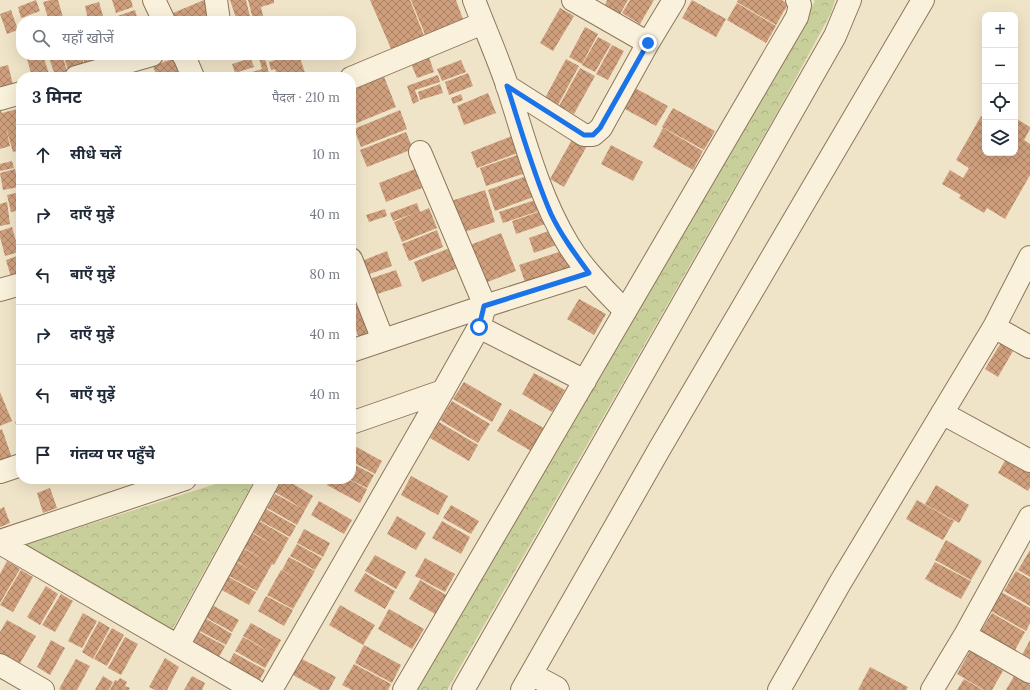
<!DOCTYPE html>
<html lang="hi">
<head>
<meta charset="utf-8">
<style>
	:root { --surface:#fff; --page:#f2f2f3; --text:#1f2937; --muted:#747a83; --line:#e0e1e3 }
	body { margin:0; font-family:Lora,"Noto Sans Devanagari",serif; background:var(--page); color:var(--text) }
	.controls { position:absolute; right:12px; top:12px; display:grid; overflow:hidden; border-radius:8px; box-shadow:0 4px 16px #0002 }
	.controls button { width:36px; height:36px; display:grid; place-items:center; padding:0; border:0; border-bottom:1px solid var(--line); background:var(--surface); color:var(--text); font:20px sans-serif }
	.stop { position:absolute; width:12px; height:12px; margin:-9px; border:3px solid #1a73e8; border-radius:50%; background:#fff }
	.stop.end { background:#1a73e8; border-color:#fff; box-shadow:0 1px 4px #0008 }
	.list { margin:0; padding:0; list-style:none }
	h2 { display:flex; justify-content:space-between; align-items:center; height:52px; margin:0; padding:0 16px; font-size:17px }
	h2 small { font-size:13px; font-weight:400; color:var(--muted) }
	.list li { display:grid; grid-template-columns:26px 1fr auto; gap:12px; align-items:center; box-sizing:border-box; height:60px; padding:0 16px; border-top:1px solid var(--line) }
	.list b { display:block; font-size:15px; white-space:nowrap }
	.list em { font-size:13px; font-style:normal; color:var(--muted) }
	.icon { flex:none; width:22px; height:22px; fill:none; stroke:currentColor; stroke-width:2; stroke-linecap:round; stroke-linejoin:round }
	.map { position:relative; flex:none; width:1030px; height:690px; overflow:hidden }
	.search { position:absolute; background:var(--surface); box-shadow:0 4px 16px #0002; left:16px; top:16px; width:340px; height:44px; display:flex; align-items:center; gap:10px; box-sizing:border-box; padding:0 14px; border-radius:16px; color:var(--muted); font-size:15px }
	.panel { position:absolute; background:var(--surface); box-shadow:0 4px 16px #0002; left:16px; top:72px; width:340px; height:412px; border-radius:16px }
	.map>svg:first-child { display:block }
</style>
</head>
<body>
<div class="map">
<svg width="1030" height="690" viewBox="0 0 1030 690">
	<defs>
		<pattern id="forest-crowns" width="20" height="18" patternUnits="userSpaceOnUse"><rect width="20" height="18" fill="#c9cf9b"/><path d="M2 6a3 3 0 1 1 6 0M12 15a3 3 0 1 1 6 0" fill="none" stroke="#aeb285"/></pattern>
		<pattern id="building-cross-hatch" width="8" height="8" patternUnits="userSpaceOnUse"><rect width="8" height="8" fill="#cf9f7d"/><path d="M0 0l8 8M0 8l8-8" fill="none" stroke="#a98266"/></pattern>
	</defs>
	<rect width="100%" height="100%" fill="#f0e4c8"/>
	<path fill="url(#forest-crowns)" d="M813,0h22l-4,13 -53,98 -331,579h-30l398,-689z
		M231,479h24l-83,151 -147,-85z"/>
	<path fill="url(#building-cross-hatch)" d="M36,0l4,11 -19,7 -3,-11z
		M51,0h7l6,21h-15l-6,-19z
		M112,0h19l2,7 -17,6z
		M204,0l8,21h-36l-3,-8z
		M230,0h16l5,21h-14z
		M248,0h26v3l-13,4 2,9 -10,3z
		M370,0h40l15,38 -33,13z
		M411,0h45l8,22 -38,15z
		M607,0h21l-8,14 -15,-9z
		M630,0h24l-14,24 -18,-11z
		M692,0l34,19 -10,18 -34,-19z
		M738,0h44l6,4 -12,21 -39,-23z
		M99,2l4,14 -15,4 -3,-14z
		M737,3l39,23 -10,17 -39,-23z
		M560,8l14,8 -21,35 -13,-8z
		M11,10l7,20 -11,4 -7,-20z
		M135,10l3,11h-25l-1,-3z
		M585,27l13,7 -16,30 -13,-7z
		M598,37l13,7 -16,28 -13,-7z
		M612,45l12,6 -16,29 -12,-6z
		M428,54l6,18 -17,6 -7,-17z
		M26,55h17l6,19 -10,3h-7z
		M48,55h14l5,16 -12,4z
		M63,55h18l4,12 -16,5z
		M82,55h18l2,7 -16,6z
		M258,55h6l6,22h-3l-1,-1 -3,1h-13l-1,-4 13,-4z
		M278,55h21l7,21 -4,1h-24l-3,-8 -4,1 -2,-8 10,-3z
		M175,58l7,19h-25l-4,-11z
		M251,58l3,9 -19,6 -3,-9z
		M566,59l13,7 -21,39 -13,-7z
		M461,60l5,12 -24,9 -5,-12z
		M8,65l6,23 -14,3v-24z
		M580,68l15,8 -21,38 -15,-8z
		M468,73l5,13 -24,9 -4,-13z
		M383,74l13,33 -44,18 -1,-3v-35z
		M438,75l2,7 -25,8 4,11 -6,3 -6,-18z
		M440,84l3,9 -23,7 -2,-8z
		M635,88l33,18 -12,20 -33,-18z
		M488,93l8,20 -32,12 -7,-19z
		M461,94l2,6 -10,4 -2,-6z
		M673,108l42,23 -11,19 -42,-23z
		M17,109l4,14v27l-8,2 -7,-24 4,18 -10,3v-38h1l1,2z
		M400,110l7,19 -46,18 -7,-18z
		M981,116l4,2v35h30v-35l15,9v2l-6,11 6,4v31l-25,44 -18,-11 -3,5 -25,-15 2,-3 -19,-11 8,-14 13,8 6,-10 -13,-8z
		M663,128l40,23 -10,19 -40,-23z
		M406,132l7,17 -46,18 -7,-17z
		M517,134l6,17 -46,17 -6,-16z
		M574,136l14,8 -24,43 -14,-8z
		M611,145l32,17 -10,19 -32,-17z
		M523,153l6,19 -43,14 -6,-18z
		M12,161l2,7 -14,3v-7z
		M15,169l4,18 -16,3 -3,-17z
		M415,169l7,19 -36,14 -7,-19z
		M529,175l7,21 -41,15 -7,-21z
		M485,190l10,32 -37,12 -10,-32z
		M20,192l1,18 -10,2 -4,-17z
		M541,198l4,11 -42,14 -4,-11z
		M7,202l3,22 -10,2v-22z
		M417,203l3,9 9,-4 8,20 -35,14 -8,-20 21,-9 -22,8 -3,-8z
		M385,209l2,7 -18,6 -3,-7z
		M547,209l4,13 -35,12 -4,-13z
		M12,227l7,25 -14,4 -5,-19v-6z
		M557,228l5,15 -28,10 -5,-15z
		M437,230l6,17 -34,14 -7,-17z
		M501,233l15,38 -31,12 -15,-38z
		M450,248l8,20 -36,14 -8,-20z
		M565,250l8,23 -46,15 -8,-23z
		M387,251l5,15 -28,10 -5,-14z
		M20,255l1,19 -10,3 -5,-17z
		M396,270l6,16 -31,10 -5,-16z
		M362,290l14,43 -17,6 -8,-25v-20z
		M579,299l27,15 -12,21 -27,-16z
		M1005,336l12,8 -19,33 -13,-8z
		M534,373l31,17 -13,22 -30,-18z
		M464,382l38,22 -10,18 -39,-23z
		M0,392l12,29 -12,5z
		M452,401l38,23 -12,19 -38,-23z
		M510,409l34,19 -13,23 -34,-20z
		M21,419v16l-6,-13z
		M439,422l39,23 -9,16 -39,-23z
		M2,429l10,29 -12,3v-31z
		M351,444l31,17 -7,13 -24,-13z
		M1008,455l22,13v19l-2,4 -30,-18z
		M351,463l23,12 -7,13 -16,-8z
		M411,476l37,20 -10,19 -37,-20z
		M283,479h2l28,17 -8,14 -30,-18z
		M330,479h18l19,10 -7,14 -33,-18z
		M936,485l33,20 -10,18 -34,-19z
		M50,488l7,20 -14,5 -6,-20z
		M275,494l30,16 -8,15 -30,-17z
		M917,500l37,21 -11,19 -37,-21z
		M319,501l33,19 -8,14 -33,-19z
		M451,505l28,16 -8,13 -28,-16z
		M4,507l6,16 -10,4v-18z
		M266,509l30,17 -6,11 -31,-17z
		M397,516l29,17 -10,17 -29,-16z
		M259,521l30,17 -15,27 -2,-1 -15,27 -30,-16 8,-14 20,11 -20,-12 7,-12 23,12 -23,-13 8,-15 25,14 -23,-14z
		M442,521l28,16 -9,17 -29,-16z
		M304,529l26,14 -7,14 -26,-14z
		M946,540l36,21 -11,19 -36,-20z
		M297,544l25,14 -7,12 -25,-14z
		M1030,550v27l-12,-7z
		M375,555l31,17 -10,17 -31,-18z
		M289,557l26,14 -22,38 -26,-14 14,-25 20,11 -19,-11z
		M425,558l30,16 -10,18 -30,-16z
		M7,561l13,8 -20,34v-29z
		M935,562l36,19 -10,18 -36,-20z
		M21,570l12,7 -20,35 -13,-7z
		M1016,571l14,8v27l-26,-15z
		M365,573l30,18 -10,18 -31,-18z
		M227,576l29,16 -7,13 -29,-16z
		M420,580l28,16 -11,19 -28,-16z
		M46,586l12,8 -18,31 -13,-8z
		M1001,592l29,16v15l-4,8 -35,-20z
		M61,594l12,7 -18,31 -13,-7z
		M266,596l27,14 -9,16 -26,-15z
		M212,605l27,15 -7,12 -27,-15z
		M340,605l35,20 -12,20 -34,-20z
		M389,609l35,20 -12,20 -34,-20z
		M83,613l14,8 -15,27 -14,-7z
		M992,613l33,19 -11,20 -34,-20z
		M205,618l27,16 -6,11 -28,-15z
		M7,620l29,16 -17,29 -19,-10v-23z
		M99,621l11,7 -17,31 -11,-7z
		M251,623l30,17 -8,14 -30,-18z
		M112,628l12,7 -17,31 -13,-7z
		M197,631l28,15 -8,15 -28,-15z
		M125,637l13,7 -17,31 -13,-7z
		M243,637l30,17 -8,14 -30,-17z
		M51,640l14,8 -15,27 -13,-8z
		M1030,640v22l-9,-5z
		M364,645l37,20 -9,18 -37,-20z
		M970,651l33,20 -11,19h-8l-27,-16z
		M234,653l31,17 -7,13 -31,-17z
		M165,658l14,9 -12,23h-12l-6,-3z
		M76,659l14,7 -13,24h-15l-3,-1z
		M302,659l34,18 -7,13h-9l-27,-15z
		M354,664l37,20 -3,6h-36l-10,-5z
		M870,667l38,20 -2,3h-48z
		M103,676l10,6 -4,8h-14z
		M192,676l13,7 -3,7h-18z
		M1014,676l16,9v5h-24z
		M120,678l7,4 -2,4 5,2 -1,2h-19l5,-10 3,1z
		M964,679l19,11h-26z"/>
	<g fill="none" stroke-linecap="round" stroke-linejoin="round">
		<defs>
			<path id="minor" d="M154,0l10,21
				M216,0l3,21
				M474,0c11,29 24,58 34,88 17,53 31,108 60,156 15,25 37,46 57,67
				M573,0l75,43
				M183,55l2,3 8,19
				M76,77l76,-22
				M351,78l132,-55
				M507,86l77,49h9l8,-7 47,-85 26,-43
				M0,99l21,-6
				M420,152l65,154 -4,14
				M351,259l32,81
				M0,290l21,-6
				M994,327l36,20
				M351,351l134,-45 104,-33
				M942,413l88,48
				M351,423l92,-32
				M0,472l21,-7
				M0,541l185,-62
				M0,543l254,147
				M965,635l65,37
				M178,646l91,-167
				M0,665l43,25
				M531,674l26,14 1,2
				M271,690l172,-299 36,-64 106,54
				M404,690l393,-673 3,-12 -3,-5
				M463,690l372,-654 15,-36
				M522,690l138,-242 263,-448
				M779,690l61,-107 154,-256 36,-70
				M932,690l33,-55 65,-118"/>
		</defs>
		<use href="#minor" stroke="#8d765c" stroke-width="24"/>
		<use href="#minor" stroke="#faf1dc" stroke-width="22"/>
	</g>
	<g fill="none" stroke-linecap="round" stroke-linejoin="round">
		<path stroke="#1a73e8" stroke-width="5" d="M479,327l5,-21 105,-33c-14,-19 -28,-38 -38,-59 -18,-41 -30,-85 -44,-128l77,49h9l7,-7 48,-85"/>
	</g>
</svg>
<div class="controls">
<button>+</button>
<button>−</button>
<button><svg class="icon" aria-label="locate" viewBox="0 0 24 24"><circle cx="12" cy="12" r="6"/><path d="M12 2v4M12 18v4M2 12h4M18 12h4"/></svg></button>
<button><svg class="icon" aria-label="layers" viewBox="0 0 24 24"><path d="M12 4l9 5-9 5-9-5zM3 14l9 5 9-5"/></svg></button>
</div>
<div class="stop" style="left:479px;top:327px"></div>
<div class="stop end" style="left:648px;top:43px"></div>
<div class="search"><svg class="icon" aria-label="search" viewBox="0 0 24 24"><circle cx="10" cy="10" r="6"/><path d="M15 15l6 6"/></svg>यहाँ खोजें</div>
<section class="panel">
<h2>3 मिनट<small>पैदल · 210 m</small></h2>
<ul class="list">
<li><svg class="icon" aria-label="ahead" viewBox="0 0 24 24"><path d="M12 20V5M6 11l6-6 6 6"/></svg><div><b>सीधे चलें</b></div><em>10 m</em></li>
<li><svg class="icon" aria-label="right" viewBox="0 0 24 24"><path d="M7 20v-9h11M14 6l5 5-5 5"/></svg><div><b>दाएँ मुड़ें</b></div><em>40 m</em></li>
<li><svg class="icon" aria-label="left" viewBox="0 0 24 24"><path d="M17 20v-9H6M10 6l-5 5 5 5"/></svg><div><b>बाएँ मुड़ें</b></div><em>80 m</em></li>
<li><svg class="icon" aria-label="right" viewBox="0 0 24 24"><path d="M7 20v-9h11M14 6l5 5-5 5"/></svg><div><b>दाएँ मुड़ें</b></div><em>40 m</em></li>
<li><svg class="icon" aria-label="left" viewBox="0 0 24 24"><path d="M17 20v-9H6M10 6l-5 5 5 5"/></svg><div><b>बाएँ मुड़ें</b></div><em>40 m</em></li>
<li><svg class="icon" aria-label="arrive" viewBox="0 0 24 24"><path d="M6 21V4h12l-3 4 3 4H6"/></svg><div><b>गंतव्य पर पहुँचे</b></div></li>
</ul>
</section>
</div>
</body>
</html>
